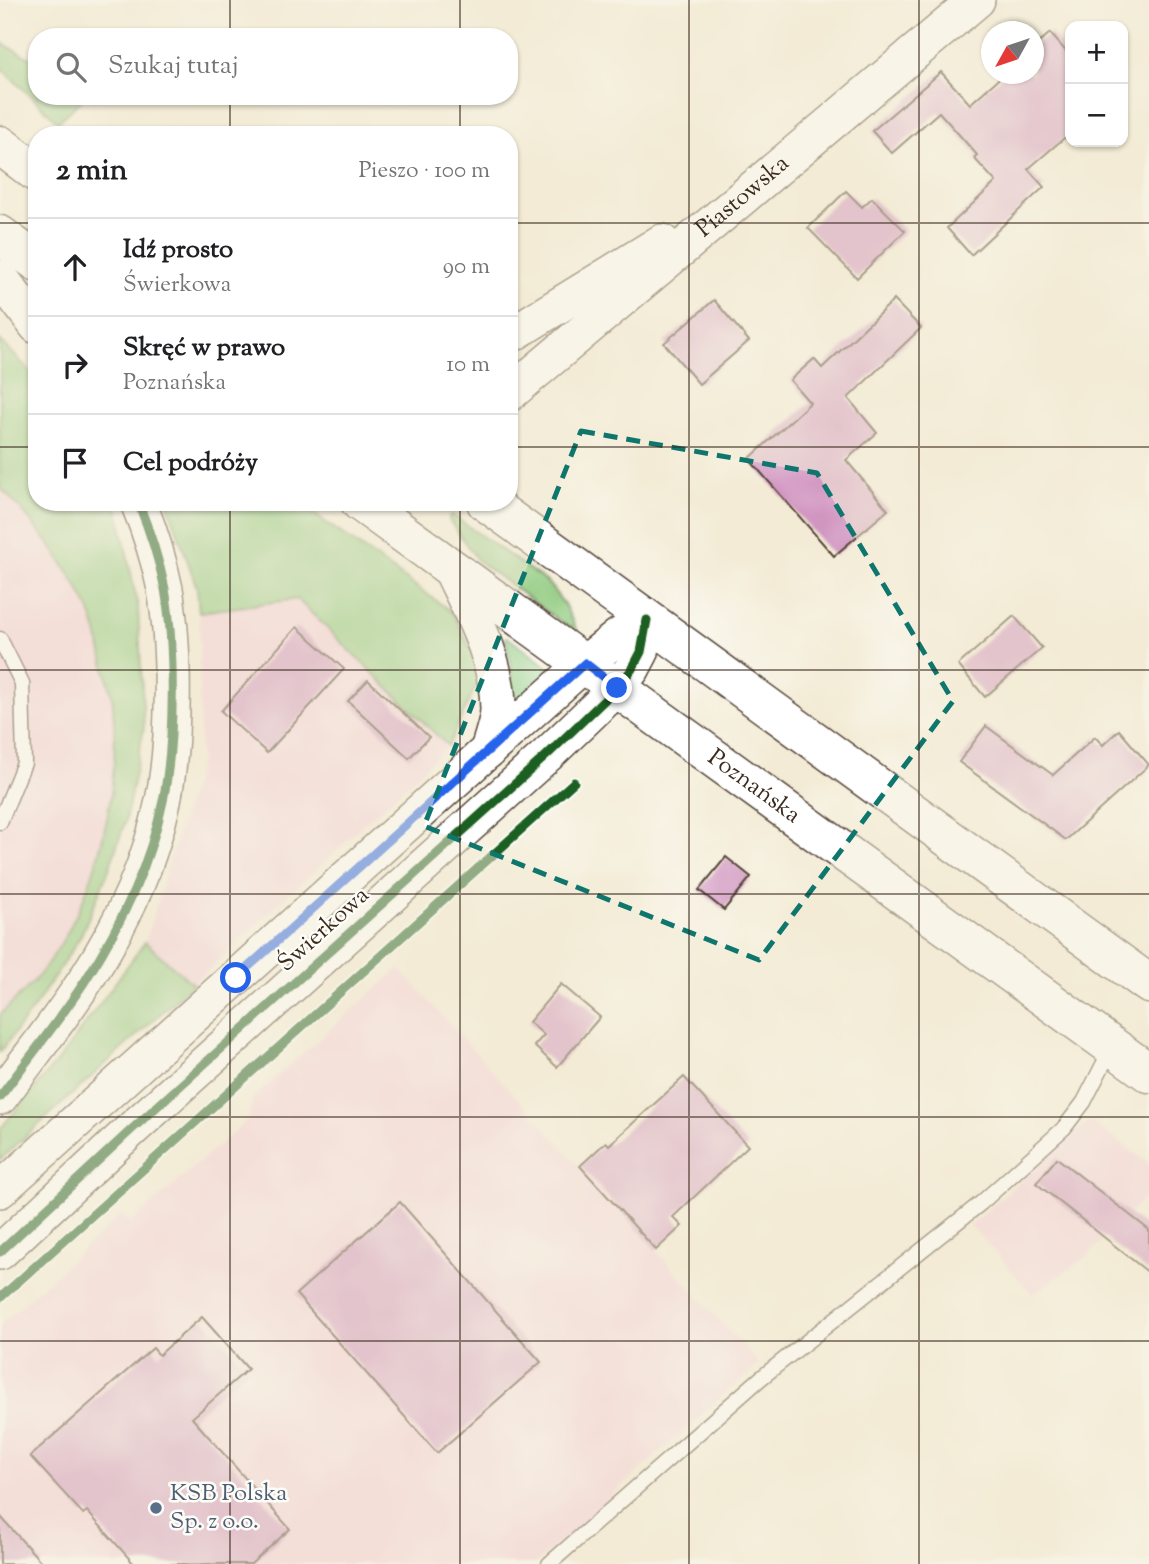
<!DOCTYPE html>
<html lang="pl">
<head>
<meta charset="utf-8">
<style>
	:root { --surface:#fff; --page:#f2f2f2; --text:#202124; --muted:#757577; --line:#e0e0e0 }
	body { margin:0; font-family:"Sorts Mill Goudy",serif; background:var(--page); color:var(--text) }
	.controls { position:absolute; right:21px; top:21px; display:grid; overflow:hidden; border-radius:14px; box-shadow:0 2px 5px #0004 }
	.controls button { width:63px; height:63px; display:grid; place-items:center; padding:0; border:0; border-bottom:2px solid var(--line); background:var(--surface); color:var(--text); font:35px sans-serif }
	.compass { position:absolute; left:981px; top:21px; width:63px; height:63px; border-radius:50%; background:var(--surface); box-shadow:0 2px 5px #0004; rotate:230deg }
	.stop { position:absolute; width:21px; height:21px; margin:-16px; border:5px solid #2563eb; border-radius:50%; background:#fff }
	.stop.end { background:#2563eb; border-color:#fff; box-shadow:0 2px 7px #0008 }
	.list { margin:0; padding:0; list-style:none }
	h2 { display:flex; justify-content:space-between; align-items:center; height:91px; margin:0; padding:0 28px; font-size:30px }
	h2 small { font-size:23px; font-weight:400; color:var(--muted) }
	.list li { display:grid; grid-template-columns:46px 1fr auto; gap:21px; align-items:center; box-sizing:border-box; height:98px; padding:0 28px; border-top:2px solid var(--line) }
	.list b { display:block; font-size:26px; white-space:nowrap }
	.list p { margin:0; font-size:23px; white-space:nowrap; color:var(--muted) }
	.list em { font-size:23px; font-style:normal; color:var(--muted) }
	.icon { flex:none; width:38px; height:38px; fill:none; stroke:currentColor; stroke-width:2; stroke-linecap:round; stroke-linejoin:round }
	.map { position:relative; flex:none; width:1149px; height:1564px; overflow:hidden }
	.search { position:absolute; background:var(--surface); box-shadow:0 2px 5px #0004; left:28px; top:28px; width:490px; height:77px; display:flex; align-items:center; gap:18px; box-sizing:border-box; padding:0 24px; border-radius:28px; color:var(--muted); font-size:26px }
	.panel { position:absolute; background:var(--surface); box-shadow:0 2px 5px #0004; left:28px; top:126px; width:490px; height:385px; border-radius:28px }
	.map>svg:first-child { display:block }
</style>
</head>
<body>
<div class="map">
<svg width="1149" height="1564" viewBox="0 0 1149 1564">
	<rect width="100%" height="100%" fill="#fdfcf7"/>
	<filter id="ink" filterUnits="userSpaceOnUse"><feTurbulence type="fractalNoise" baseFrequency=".0143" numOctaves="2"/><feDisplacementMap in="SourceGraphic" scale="14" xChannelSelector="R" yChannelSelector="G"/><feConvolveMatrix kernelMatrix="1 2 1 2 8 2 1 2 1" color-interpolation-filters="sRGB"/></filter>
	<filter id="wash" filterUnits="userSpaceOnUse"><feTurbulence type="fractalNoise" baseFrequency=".00686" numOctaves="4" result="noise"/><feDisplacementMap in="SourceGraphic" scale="28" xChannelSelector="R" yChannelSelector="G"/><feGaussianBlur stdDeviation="1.57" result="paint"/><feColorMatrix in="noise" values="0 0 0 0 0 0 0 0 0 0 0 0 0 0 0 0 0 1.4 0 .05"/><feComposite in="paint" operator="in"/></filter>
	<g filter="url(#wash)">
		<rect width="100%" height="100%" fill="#f3ebd5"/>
		<path fill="#f5cfdb" d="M0,487l25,26 30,39 30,47 16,49 12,55 2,53 -5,48 -14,58 -24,61 -31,50 -41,41z
			M297,599l151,147 -255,238 -48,-42 55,-181 -1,-149z
			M399,968l360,396 -224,200h-535v-239l121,-110 10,8 116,-103 6,-22z
			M1089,1121l60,42v31l-63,63 -53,37 -63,-69z"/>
		<path fill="#8dc97d" stroke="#647a4e" stroke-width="2" d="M0,42l37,20v34h49l-28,26 -58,-55z
			M0,340l28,29 9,14v119h76l5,9 20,96 6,121 -19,94 -17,50 -28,65 -45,69 -35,46v-37c13,-14 29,-27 41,-42 56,-73 80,-178 72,-268 -1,-14 -6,-28 -9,-42 -4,-21 -10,-47 -21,-66 -22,-41 -51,-77 -83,-110z
			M167,502h130l155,110 25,49 3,16 -32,69 -151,-147 -98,13 -2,-24z
			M452,515l95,67 17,22 13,27 -1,2 -98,-72 -29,-41v-3z
			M507,637l45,33 -38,35 -3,-43 -6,-23z
			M145,942l48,42 -193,176v-31l61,-72z"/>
		<g id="blocks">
			<path fill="#d195c1" d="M1050,33l20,23v77l-42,36 16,18 -73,68 -24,-27 49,-46 -22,-24 3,-3 -38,-43 -47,41 -20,-22 69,-59 29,32 34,-30h29v-26z
				M846,191l16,16 10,-9 33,33 -48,47 -49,-50z
				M714,300l35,41 -50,43 -35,-41z
				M894,300l27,28 -73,70 29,35 -31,27 42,50 -54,46 -85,-97 61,-56 -20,-23 24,-21 8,9z
				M1014,616l28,32 -57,49 -27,-32z
				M297,627l47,42 -77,84 -46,-42z
				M368,680l61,57 -20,21 -61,-57z
				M986,726l67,49 42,-38 8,8 16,-15 30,35 -83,75 -107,-78z
				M726,857l25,20 -27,33 -25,-20z
				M561,984l39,33 -43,50 -23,-21 10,-11 -15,-13z
				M684,1077l64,69 -75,71 9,9 -26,24 -76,-84 26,-24 3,3z
				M1057,1158l92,72v43l-113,-90z
				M400,1202l141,160 -104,91 -141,-159z
				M202,1317l46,52 -56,49 98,111 -39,35h-117l-47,-53 -4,3 -53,-58 123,-108 6,7z
				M0,1516l43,48h-43z"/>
		</g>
	</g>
	<g filter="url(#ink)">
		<use href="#blocks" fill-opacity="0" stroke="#574739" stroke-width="2"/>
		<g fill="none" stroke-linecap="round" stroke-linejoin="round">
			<defs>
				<path id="service" d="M0,639l22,44 2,80 -24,59
					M549,1564l212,-186 220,-175 83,-75 20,-26 28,-55"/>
				<g id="tertiary">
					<path d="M0,277l37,49"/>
					<path d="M509,336l153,-94"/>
					<path id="s1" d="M509,394l468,-394"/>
					<path d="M449,565c21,45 49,93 49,144 0,13 -7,29 -10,42"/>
					<path d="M0,1097c28,-38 59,-76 85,-116 35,-54 65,-117 78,-180 12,-59 12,-153 2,-212 -6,-29 -16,-60 -27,-87"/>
					<path d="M0,1190l585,-527 34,-27 28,-16"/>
					<path d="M0,1252l131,-122 416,-375 70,-67 15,-19 9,-17 6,-32"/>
				</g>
				<g id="primary">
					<path d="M0,145l37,28"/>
					<path d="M0,235l37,27"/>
					<path id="s2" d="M360,502l789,571"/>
					<path d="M486,502l663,482"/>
				</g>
			</defs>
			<use href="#service" stroke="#574739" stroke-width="17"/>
			<use href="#tertiary" stroke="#574739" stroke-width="38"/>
			<use href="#primary" stroke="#574739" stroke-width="41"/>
			<use href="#service" stroke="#fff" stroke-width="14"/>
			<use href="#tertiary" stroke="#fff" stroke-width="35"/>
			<use href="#primary" stroke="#fff" stroke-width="38"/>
			<defs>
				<path id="cycleway" d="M0,1097c28,-38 59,-76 85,-116 35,-54 65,-117 78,-180 12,-59 12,-153 2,-212 -6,-29 -16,-60 -27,-87
					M0,1252l131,-122 416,-375 70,-67 15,-19 9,-17 6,-32
					M0,1298l574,-516"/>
			</defs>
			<use href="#cycleway" stroke="#fdfcf7" stroke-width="13"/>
			<use href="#cycleway" stroke="#1b5e20" stroke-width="9"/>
		</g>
	</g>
	<g fill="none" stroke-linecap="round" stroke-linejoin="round" filter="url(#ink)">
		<path stroke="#2563eb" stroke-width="9" d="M236,978l349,-315 32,25"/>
	</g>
	<path d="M0 0H1149V1564H0ZM581,431l236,42 136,228 -194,259 -335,-134z" fill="#f3ebd5" fill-opacity=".55" fill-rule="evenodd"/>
	<path fill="none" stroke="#0f766e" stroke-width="5" stroke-dasharray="14 9" stroke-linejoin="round" d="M581,431l236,42 136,228 -194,259 -335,-134z"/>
	<path fill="none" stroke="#3b2a1e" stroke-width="2" stroke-opacity="0.55" d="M230,0v37M460,0v37M689,0v1564M919,0v1564M230,96v39M460,96v39M0,223h37M509,223h640M0,447h37M509,447h640M230,502v1062M460,502v1062M0,670h1149M0,894h1149M0,1117h1149M0,1341h1149"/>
	<circle fill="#5c6f8a" stroke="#fdfcf7" stroke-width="2.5" cx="156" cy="1508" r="7"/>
	<g text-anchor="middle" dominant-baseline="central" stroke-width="5" stroke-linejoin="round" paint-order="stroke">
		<g font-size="24" fill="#3b2a1e" stroke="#fdfcf7">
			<text stroke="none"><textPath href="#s1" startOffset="306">Piastowska</textPath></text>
			<text stroke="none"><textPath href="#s2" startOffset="486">Poznańska</textPath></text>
			<text transform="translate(324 930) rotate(-42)">Świerkowa</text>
		</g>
		<g font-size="24" fill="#4e5e75" stroke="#fdfcf7" text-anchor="start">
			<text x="170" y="1494">KSB Polska<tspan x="170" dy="28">Sp. z o.o.</tspan></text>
		</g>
	</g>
</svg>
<div class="controls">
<button>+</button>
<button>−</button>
</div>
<svg class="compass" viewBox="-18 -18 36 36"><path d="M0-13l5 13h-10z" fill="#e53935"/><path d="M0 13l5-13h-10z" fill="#757577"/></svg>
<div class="stop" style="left:236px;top:978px"></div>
<div class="stop end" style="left:617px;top:688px"></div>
<div class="search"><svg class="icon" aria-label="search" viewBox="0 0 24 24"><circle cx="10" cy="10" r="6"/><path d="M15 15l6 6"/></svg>Szukaj tutaj</div>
<section class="panel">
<h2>2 min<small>Pieszo · 100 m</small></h2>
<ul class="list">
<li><svg class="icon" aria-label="ahead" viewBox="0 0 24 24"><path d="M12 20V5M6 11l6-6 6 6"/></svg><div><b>Idź prosto</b><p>Świerkowa</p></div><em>90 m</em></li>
<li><svg class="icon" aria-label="right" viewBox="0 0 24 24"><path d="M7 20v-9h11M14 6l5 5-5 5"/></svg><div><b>Skręć w prawo</b><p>Poznańska</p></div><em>10 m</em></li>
<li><svg class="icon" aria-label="arrive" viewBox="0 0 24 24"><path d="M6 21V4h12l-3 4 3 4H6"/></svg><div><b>Cel podróży</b></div></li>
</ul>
</section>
</div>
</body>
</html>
